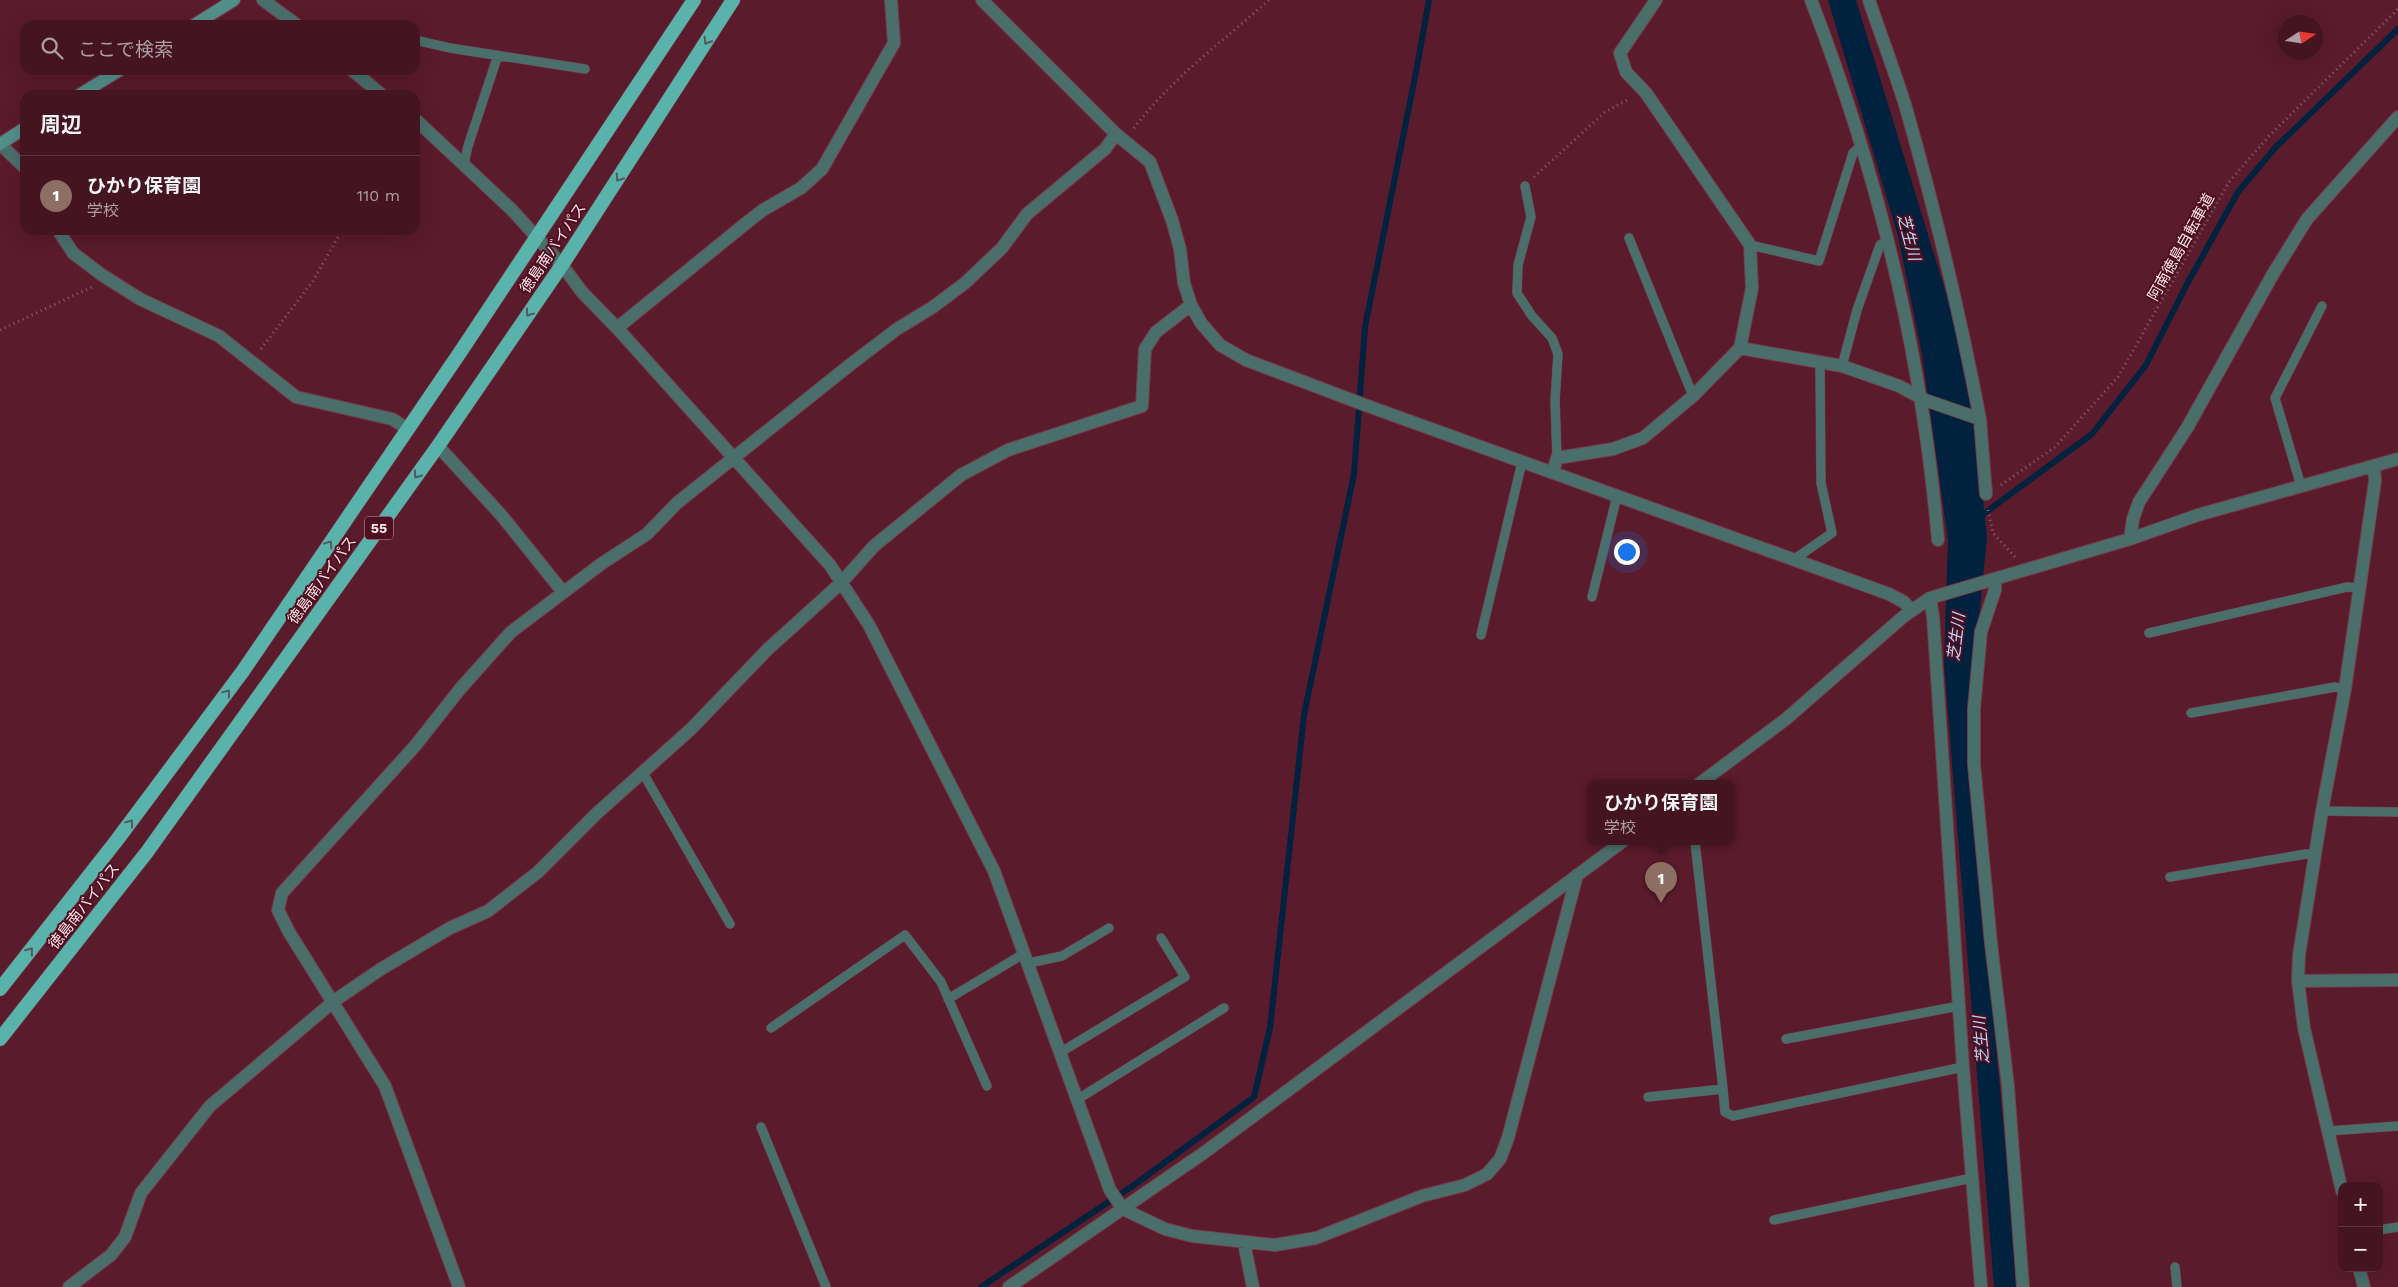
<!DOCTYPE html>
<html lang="ja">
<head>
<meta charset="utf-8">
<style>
	:root { --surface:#441421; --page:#4b1d2a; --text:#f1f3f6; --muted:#af9ea5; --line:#5c333f; --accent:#56cec3 }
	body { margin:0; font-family:"Work Sans","Noto Sans JP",sans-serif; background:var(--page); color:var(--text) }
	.controls { position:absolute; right:15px; bottom:15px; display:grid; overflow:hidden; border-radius:10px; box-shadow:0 5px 20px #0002 }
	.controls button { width:45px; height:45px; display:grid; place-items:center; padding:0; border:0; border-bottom:1px solid var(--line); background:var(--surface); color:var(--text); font:25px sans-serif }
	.compass { position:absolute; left:2278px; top:15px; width:45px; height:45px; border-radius:50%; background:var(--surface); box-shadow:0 5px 20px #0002; rotate:78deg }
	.you { position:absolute; left:1626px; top:551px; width:18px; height:18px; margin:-12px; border:4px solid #fff; border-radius:50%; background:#1a73e8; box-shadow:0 0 0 8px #1a73e833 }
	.badge { display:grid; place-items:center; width:32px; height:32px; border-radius:50%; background:var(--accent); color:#fff; font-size:16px; font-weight:700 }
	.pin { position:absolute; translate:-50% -41px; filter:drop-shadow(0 1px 2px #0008) }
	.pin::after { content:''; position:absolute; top:26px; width:18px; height:15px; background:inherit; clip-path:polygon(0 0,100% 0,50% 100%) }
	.popup { position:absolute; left:1587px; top:780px; width:148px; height:65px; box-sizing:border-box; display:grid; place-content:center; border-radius:10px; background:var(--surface); filter:drop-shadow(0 1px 4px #0005); font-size:16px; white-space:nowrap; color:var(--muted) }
	.popup b { font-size:19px; color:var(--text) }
	.popup::after { content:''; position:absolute; left:50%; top:100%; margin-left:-10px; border:10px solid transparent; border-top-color:var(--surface) }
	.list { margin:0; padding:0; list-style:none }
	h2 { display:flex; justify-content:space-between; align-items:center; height:65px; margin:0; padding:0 20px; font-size:21px }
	h2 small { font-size:16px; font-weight:400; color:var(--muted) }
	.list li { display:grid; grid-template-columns:32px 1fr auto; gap:15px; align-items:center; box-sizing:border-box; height:80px; padding:0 20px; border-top:1px solid var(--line) }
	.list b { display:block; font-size:19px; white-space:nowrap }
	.list p { margin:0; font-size:16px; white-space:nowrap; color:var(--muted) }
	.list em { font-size:16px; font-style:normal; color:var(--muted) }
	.icon { flex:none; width:28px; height:28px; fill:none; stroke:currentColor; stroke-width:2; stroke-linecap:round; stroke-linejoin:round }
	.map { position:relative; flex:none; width:2398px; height:1287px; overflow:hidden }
	.search { position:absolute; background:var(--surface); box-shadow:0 5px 20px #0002; left:20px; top:20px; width:400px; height:55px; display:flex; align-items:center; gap:12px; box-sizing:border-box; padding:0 18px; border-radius:15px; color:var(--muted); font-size:19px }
	.panel { position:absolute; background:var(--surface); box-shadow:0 5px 20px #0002; left:20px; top:90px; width:400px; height:145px; border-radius:15px }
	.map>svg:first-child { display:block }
</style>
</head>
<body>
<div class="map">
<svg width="2398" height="1287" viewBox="0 0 2398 1287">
	<rect width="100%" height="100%" fill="#5a1b2c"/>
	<path fill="#00223f" d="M1828,0h28l97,316 23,119 11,102 -18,182 5,97 45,471h-25l-50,-624 4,-123 -26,-186 -24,-118z"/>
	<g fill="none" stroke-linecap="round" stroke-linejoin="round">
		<path stroke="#00223f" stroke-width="6" d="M1978,518l114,-84 54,-69 41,-81 51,-92 37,-44 123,-119
			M981,1287l153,-102 120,-88 16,-69 34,-313 50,-241 11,-147 51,-255 13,-72"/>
		<defs>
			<path id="service" d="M415,40l35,8 135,21
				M464,164l4,-18 30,-91
				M1525,186l6,31 -13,48 -1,28 15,23 20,22 6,16 -3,47 2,57
				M1629,238l64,158
				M1750,245l69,16 34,-108 8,-7
				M1842,366l15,-56 23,-65 9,-6
				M2301,486l-26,-88 47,-92
				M1796,558l36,-25 -11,-50 -1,-121
				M1592,597l25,-101
				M2149,633l198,-46 14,1
				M1481,635l41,-173
				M2191,713l144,-26 10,2
				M643,773l87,151
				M2322,811l76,1
				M1695,842l28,247
				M2170,877l136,-23 9,1
				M1029,963l33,-7 47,-28
				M948,999l77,-46
				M771,1028l134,-93 36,47 46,104
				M1786,1039l173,-33
				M1061,1052l124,-75 -24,-39
				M1648,1097l75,-8 2,23 8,4 230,-49
				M1078,1099l146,-91
				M761,1127l65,160
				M2328,1131l70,-5
				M1774,1220l198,-42
				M2379,1230l19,-3
				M2175,1267l2,20"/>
			<path id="minor" d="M263,0l34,25
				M982,0l134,134 34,28 22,58 8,29 4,34 7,22 10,18 19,22 26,15 119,45 524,189 15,8 7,8
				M1811,0c67,173 111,355 127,540
				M352,70l30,25
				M415,119l97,91 50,55 20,27 35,36 213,237 39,60 125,246 116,319 13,19 42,20 27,7 83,9 41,-7 106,-42 43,-11 22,-11 13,-15 8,-21 69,-263
				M0,144l25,24
				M58,230l15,23 29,22 38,24 79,37 77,61 96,22 16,10
				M617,328l128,-104 18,-14 38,-22 21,-19 72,-126 -3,-43
				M1740,348l102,18 57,20 26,14 55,19c-20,-105 -45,-209 -74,-311 -11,-36 -25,-72 -37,-108
				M1980,419l6,75
				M438,446l64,70 61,76
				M1553,472l4,-14 56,-9 30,-11 50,-42 47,-48 12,-60 -2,-43 -104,-152 -20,-21 -6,-19 36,-53
				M2130,539l3,-20 6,-17 48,-74 86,-154 34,-55 91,-102
				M1995,580v10l-14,42 -7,77v55l17,179 17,143 15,201
				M1930,598l3,18 30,451 18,220
				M1699,784l87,-65 118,-103 26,-18 200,-59 68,-24 200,-56
				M2298,981l100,-1
				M2342,1191l-38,-163 -6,-47 1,-26 23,-144 23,-122 30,-208 -1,-15
				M1244,1243l9,44
				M2359,1268l5,19
				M69,1287l42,-32 14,-18 16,-44 69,-87 124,-105 47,-32 69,-41 38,-17 50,-39 58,-58 95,-85 77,-80 73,-66 33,-37 87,-71 47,-25 134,-44 3,-57 11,-17 35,-27
				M459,1287l-74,-201 -96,-154 -11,-22 4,-17 133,-147 45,-57 51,-57 90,-68 46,-30 30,-31 174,-139 46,-35 36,-22 32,-24 37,-35 25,-34 78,-65 11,-15
				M1009,1287l196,-135 417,-310"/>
			<path id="secondary" d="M194,25l40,-25
				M79,95l41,-25
				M0,144l25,-16"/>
			<path id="trunk" d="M0,989l117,-149 126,-169 218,-320 233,-351
				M0,1039l147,-187 291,-406 124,-181 171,-265"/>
		</defs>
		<use href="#service" stroke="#743b4a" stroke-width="10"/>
		<use href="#minor" stroke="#743b4a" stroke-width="14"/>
		<use href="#secondary" stroke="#743b4a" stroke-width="14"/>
		<use href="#trunk" stroke="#743b4a" stroke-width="15"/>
		<path stroke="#905e6a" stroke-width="3" stroke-dasharray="1 4" stroke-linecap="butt" d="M1134,128c37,-49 89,-87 135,-128
			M1534,177l71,-65 24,-13
			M0,330l92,-43
			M261,349l52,-68 29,-51
			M2001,485l54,-38 63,-70 111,-195 40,-46 129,-127
			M1988,510l5,23 22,24"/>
		<use href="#service" stroke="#4a6f6b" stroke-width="9"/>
		<use href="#minor" stroke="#4a6f6b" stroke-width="12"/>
		<use href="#secondary" stroke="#538f89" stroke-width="12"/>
		<use href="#trunk" stroke="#5ab3aa" stroke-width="14"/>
	</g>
	<defs><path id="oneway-chevron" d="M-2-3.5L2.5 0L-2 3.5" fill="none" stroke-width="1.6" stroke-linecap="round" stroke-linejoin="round" transform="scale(1.25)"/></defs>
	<g stroke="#53595f">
		<use href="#oneway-chevron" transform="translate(707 41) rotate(122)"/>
		<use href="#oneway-chevron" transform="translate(619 178) rotate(123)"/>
		<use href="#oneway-chevron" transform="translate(529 313) rotate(125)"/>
		<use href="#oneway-chevron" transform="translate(417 475) rotate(126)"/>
		<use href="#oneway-chevron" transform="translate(329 544) rotate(-56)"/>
		<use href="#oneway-chevron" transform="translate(227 693) rotate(-53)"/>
		<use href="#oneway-chevron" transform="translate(130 823) rotate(-53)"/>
		<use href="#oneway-chevron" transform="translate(30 951) rotate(-52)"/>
	</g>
	<g text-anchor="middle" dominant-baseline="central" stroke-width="4" stroke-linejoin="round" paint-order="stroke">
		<rect fill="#4e0f22" stroke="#c8a4ad" stroke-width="1" x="365" y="516.5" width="28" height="23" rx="4"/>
		<g font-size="14" font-weight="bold" fill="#fde4e8">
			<text x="379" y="528">55</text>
		</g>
		<g font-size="15" fill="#fde4e8" stroke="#4e0f22">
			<text transform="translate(2181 247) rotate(-61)">阿南徳島自転車道</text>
			<text transform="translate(553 248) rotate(-56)">徳島南バイパス</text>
			<text transform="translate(322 580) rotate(-54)">徳島南バイパス</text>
			<text transform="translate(84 906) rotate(-52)">徳島南バイパス</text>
		</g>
		<g font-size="16" font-style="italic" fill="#b8d9f9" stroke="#4e0f22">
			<text transform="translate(1909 237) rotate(75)">芝生川</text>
			<text transform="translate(1956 637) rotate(-83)">芝生川</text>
			<text transform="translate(1981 1040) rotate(-95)">芝生川</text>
		</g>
	</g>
</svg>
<div class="controls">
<button>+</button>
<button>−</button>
</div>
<svg class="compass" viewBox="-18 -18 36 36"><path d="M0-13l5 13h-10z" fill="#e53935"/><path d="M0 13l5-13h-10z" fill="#af9ea5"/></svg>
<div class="you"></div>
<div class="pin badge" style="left:1661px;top:903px;background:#8d6e63">1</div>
<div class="popup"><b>ひかり保育園</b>学校</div>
<div class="search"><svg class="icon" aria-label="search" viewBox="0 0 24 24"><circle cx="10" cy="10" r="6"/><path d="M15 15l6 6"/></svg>ここで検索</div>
<section class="panel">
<h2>周辺<small></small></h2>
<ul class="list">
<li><span class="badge" style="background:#8d6e63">1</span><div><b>ひかり保育園</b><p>学校</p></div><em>110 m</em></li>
</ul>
</section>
</div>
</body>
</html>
